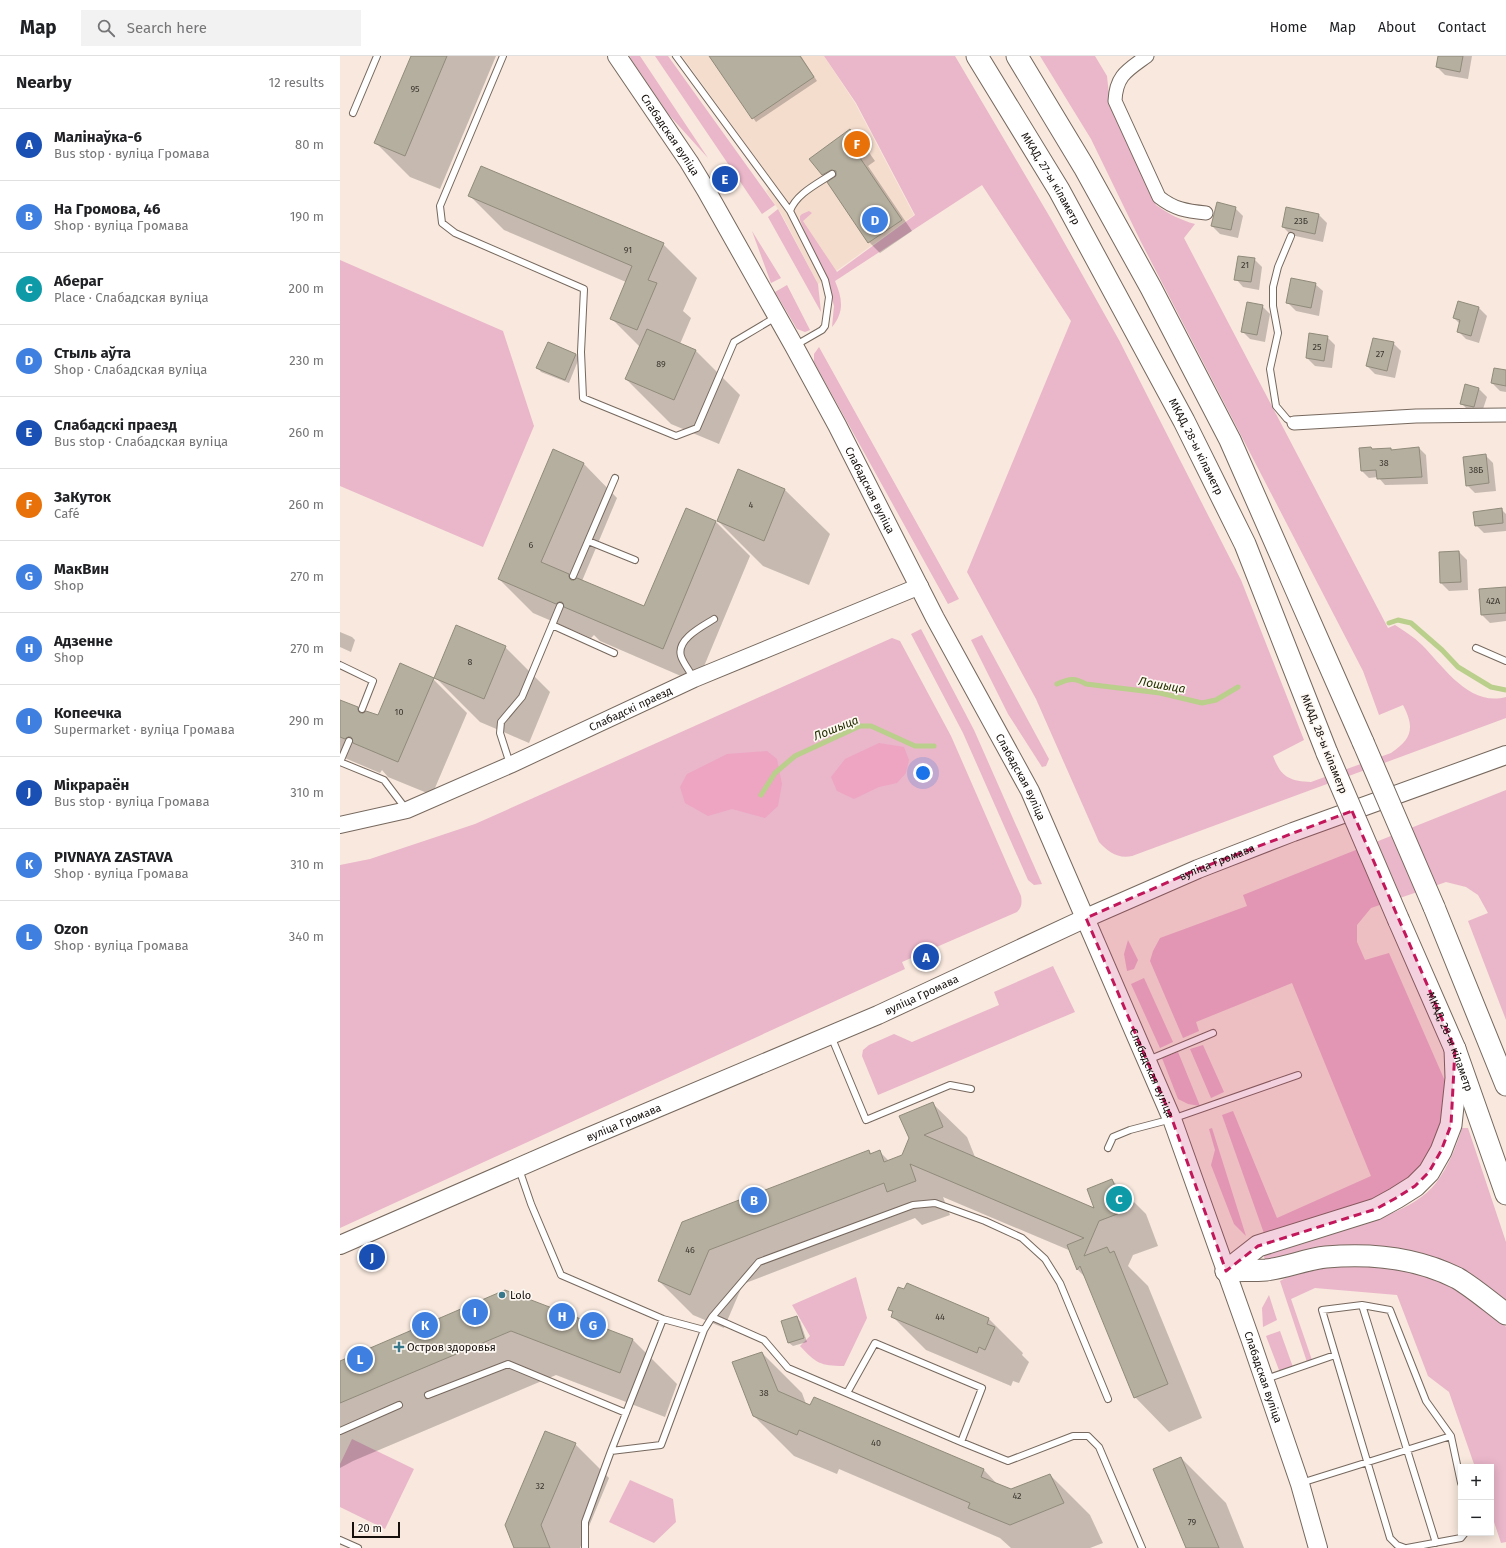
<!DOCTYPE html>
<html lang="en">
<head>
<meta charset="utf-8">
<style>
	:root { --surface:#fff; --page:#f2f2f2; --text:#202124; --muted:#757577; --line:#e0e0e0; --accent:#0f766e }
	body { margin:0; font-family:"Fira Sans",sans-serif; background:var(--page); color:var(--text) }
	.controls { position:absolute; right:12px; bottom:12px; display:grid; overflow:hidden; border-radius:0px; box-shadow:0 2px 10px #0003 }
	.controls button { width:36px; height:36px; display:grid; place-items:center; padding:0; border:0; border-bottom:1px solid var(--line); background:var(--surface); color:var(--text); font:20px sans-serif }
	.scale { position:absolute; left:12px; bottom:10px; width:48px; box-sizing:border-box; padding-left:4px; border:2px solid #15100c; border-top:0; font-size:11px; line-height:14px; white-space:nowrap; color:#15100c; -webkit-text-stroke:3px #fef8f3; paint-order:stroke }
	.you { position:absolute; left:583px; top:717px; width:14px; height:14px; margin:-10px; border:3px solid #fff; border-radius:50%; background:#1a73e8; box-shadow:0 0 0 6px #1a73e833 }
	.badge { display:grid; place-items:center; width:26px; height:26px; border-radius:50%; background:var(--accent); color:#fff; font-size:13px; font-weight:700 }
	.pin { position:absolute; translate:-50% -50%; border:2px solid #fff; box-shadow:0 1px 4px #0006 }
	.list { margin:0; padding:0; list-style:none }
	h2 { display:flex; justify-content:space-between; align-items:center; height:52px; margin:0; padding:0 16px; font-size:17px }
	h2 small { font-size:13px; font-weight:400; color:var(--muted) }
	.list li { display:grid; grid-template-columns:26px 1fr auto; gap:12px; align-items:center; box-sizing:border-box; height:72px; padding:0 16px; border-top:1px solid var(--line) }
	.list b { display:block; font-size:15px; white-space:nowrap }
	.list p { margin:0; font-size:13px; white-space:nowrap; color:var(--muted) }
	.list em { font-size:13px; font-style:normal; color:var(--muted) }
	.icon { flex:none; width:22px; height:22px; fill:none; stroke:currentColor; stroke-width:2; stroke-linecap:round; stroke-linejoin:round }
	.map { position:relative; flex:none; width:1166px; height:1492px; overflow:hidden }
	header { display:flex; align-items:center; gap:24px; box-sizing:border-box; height:56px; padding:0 20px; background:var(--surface); border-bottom:1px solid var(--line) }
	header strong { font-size:19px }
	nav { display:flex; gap:22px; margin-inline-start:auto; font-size:14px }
	.search { width:280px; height:36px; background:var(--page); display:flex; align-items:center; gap:10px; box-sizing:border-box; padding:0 14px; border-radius:0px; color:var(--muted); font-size:15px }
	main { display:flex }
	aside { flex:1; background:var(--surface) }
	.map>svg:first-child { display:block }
</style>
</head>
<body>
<header>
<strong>Map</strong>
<div class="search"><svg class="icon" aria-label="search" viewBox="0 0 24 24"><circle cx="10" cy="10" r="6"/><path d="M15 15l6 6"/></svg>Search here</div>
<nav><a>Home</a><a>Map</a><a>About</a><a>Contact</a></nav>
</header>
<main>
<aside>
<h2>Nearby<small>12 results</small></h2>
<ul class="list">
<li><span class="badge" style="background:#1a4fb4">A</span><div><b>Малінаўка-6</b><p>Bus stop · вуліца Громава</p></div><em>80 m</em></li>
<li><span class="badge" style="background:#3f7fe0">B</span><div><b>На Громова, 46</b><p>Shop · вуліца Громава</p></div><em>190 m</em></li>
<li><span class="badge" style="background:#0f9aa8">C</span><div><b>Абераг</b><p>Place · Слабадская вуліца</p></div><em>200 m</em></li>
<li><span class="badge" style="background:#3f7fe0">D</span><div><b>Стыль аўта</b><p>Shop · Слабадская вуліца</p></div><em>230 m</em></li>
<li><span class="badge" style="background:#1a4fb4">E</span><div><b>Слабадскі праезд</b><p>Bus stop · Слабадская вуліца</p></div><em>260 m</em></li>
<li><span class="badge" style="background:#e8710a">F</span><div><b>ЗаКуток</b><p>Café</p></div><em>260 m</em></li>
<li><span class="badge" style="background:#3f7fe0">G</span><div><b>МакВин</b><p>Shop</p></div><em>270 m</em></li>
<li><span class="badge" style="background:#3f7fe0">H</span><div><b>Адзенне</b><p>Shop</p></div><em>270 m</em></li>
<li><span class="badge" style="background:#3f7fe0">I</span><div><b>Копеечка</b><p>Supermarket · вуліца Громава</p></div><em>290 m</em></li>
<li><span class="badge" style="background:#1a4fb4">J</span><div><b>Мікрараён</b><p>Bus stop · вуліца Громава</p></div><em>310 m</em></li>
<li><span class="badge" style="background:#3f7fe0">K</span><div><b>PIVNAYA ZASTAVA</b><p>Shop · вуліца Громава</p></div><em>310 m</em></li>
<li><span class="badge" style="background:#3f7fe0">L</span><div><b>Ozon</b><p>Shop · вуліца Громава</p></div><em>340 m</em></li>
</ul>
</aside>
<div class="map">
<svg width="1166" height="1492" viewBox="0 0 1166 1492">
	<rect width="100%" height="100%" fill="#f8e8dd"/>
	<path fill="#f4ddcd" d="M342,0h142l31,47 59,112 -96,69 -36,-69 -16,-24 8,-8z"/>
	<path fill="#eab6ca" d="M290,0h10l68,102 -39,-43 -38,-56z
		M315,0h13l107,149 -13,9z
		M484,0h131l96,163 68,121 122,240 63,160 -31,16c8,21 16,25 38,26l80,-29c21,-14 24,-25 12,-48l-24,10 -16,-44 -222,-429 -50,-103 -51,-83h55l12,20 3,29 46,100c13,9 24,15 39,19l-11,14 204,390 7,-3c9,6 19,12 27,20 22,22 47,62 84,52v21l-374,138c-14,3 -24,-4 -33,-14l-63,-143 -69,-127 104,-251 -89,-136 -147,96c7,17 10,30 -3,46l2,-21 -4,-15 -30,-71v-4l2,-2 7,-3 3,2 -9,8 34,51 78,-57 -59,-112z
		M438,153l40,75 3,28 -53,-95z
		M412,175l29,47 -10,5z
		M0,204l163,71 31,95 -51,121 -143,-61z
		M447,229l23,45 -5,2 -8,-3 -22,-37z
		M479,291l140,252 -11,5 -134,-242v-8z
		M581,573l53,101 68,154 -8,1 -6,-5 -65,-147 -52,-99z
		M642,579l67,124 -3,7 -4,1 -34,-53 -37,-74z
		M552,582l8,3 51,95 70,160c1,7 1,11 -4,16l-115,50 3,7 -565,259v-363l30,-6 105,-35z
		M1166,734v230l-38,-99 20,-8 -10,-18 -12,-8 -20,-5 -75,26 -14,17v17l8,18 24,-7 59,135 -8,47 -18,31 -28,26 -128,47 -44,-124 11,-4 44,107 94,-42 -79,-193 -96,39 3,9 -16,7 -33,-77 3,-10 7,-13 87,-32 -4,-11z
		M788,884l10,20 -4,9 -7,2 -3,-17z
		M713,910l22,46 -197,83 -16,-39 1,-6 6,-5 25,-11 18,8 87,-37 -5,-13z
		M804,922l29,64 -13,6 -29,-64z
		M863,989l21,47 -13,6 -21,-49z
		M838,996l22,54 -12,-2 -10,-5 -16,-41z
		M872,1072l34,108 -12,-12 -23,-59 4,-15 -6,-21z
		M1122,1072h6l38,114v59l-69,-39 -172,-1 -1,-4 1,-4c24,-7 47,-14 70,-21 33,-11 78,-20 101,-49 12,-16 20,-35 26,-55z
		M1001,1207c14,1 27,0 40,2 45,6 95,27 125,62v215l-5,1 -10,-30v-46h-16l-26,-75 -21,-16 -31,-81 -82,-7 -24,11 21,61 -5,2 -27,-81 12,-6z
		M516,1221l11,41 -23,48c-24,0 -28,-3 -44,-20l10,-10 -18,-31z
		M929,1239l8,25 -14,7 -1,-19z
		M940,1275l14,39 -11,2 -4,-2 -13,-34z
		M12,1383l62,30 -29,60 -45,-22v-43z
		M290,1424l43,19 3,23 -22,21 -45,-21z"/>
	<path fill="#eda5c2" d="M539,687l25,4 5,13 -3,13 -9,10 -18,4 -25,12 -17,-8 -6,-14 14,-18z
		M427,695l10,8 5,25 -4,22 -13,12 -33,-9 -24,7 -23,-13 -5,-16 7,-13 40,-20z"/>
	<path fill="#0003" d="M72,0h84l-56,133 -30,-12 -34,-34z
		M371,0h90l16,25 -61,41 -28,-39z
		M1099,0h33l-4,23 -23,-4 -8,-8z
		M510,74l11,11 14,20 -7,5 44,65 -32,22 -11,-11 -39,-60 -8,-7z
		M130,140l193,48 34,34 -14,33 8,7 -11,26 16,7 44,44 -21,49 -48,-20 -45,-45 14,-32 -29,-29 15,-36 -122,-52z
		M895,152l8,8 -5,22 -18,-4 -8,-8z
		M947,152l32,7 8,8 -4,19 -32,-7 -8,-8z
		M914,203l8,8 -3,23 -16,-3 -7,-8z
		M975,228l8,7 -4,25 -23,-5 -8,-8z
		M922,250l8,8 -5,28 -15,-3 -8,-8z
		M1139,252l8,8 -8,27 -13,-4 -8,-8 2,-7 -6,-6z
		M987,281l8,8 -3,23 -17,-2 -8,-8z
		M1053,287l8,8 -6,27 -20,-4 -8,-8z
		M236,298l3,4 -10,25 -28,-11 -3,-4z
		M1166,315v21l-6,-1 -8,-8z
		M1126,329l13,4 8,8 -6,18 -12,-4 -8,-8z
		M1079,392l7,7 2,29 -43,1 -7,-8 -9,1 -7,-7 -2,-22h31l2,2z
		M1145,399l8,8 3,28 -21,2 -8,-8z
		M243,407l34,35 -35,83 62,26 43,-98 29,13 34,34 -53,127 -97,-42 -6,-6 -3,3 -58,-25 -34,-34z
		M445,434l45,44 -21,51 -46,-19 -45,-45z
		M1161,453l5,5v17l-22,2 -8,-8z
		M1119,496l8,8 1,30 -19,1 -8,-8z
		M1166,532v33l-16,2 -8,-8z
		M0,576l12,5 3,3 -4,12 -11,-5z
		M165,591l45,45 -21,51 -49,-21 -45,-45z
		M93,623l34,34 -35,82 -44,-18 -6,-7 -2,3 -40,-17v-55l17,7 7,6 14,3z
		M592,1047l35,34 8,20 121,52 16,-29 34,34 12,32 -25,9 -5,11 20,20 54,132 -33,14 -34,-35 -50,-120 -7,-7 -7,-19 -128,-54 7,18 -28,10 -7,-7 -172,66 -19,44 -31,-13 -34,-34 24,-58 186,-72 3,3 7,-3 10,10 14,-5z
		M567,1228l82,35 34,34 -1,2 7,7 -10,21 -6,-2 -2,5 -85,-36 -34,-34 1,-3 -3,-3 15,-20z
		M165,1235l127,48 45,45 -12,33 -109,-42 -203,86 -13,7v-106z
		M456,1262l4,3 7,21 -14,4 -4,-3 -6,-21z
		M422,1297l40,40 4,11 5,2 3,-8 170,72 15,16 12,4 39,-15 40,40 13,28 -13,5h-79l-11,-10 -161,-69 -2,5 -43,-18 -41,-41z
		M235,1388l34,34 -29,70h-65z
		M841,1402l45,45 18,45h-57z"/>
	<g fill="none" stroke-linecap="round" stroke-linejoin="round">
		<path stroke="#b9cf8b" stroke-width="5" d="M1049,567l9,-3 13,3 31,27 16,17 33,20 15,3
			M717,628c13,-6 18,-6 29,0l74,9 42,10 14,-3 22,-13
			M421,739l14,-22 20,-17 65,-30h11l44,20h19"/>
	</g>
	<path fill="#b5af9f" stroke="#908b7b" d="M71,0h36l-42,100 -31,-13z
		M369,0h91l14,21 -62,42z
		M1098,0h25l-3,16 -24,-5z
		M510,73l15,20 -7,6 44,65 -34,23 -41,-61 9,-6v-5l-5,-1 -9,5 -13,-16z
		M141,110l183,77 -16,37 9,3 -20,47 -27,-11 22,-53 -164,-70z
		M877,146l19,5 -5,23 -20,-4z
		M946,151l33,7 -4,20 -33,-7z
		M898,200l17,2 -4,24 -17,-2z
		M951,222l25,5 -5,25 -25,-5z
		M1118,245l21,6 -8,29 -14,-4 3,-12 -7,-2z
		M907,246l16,3 -6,30 -16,-3z
		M307,273l49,21 -22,50 -49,-21z
		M969,277l19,3 -4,25 -18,-3z
		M1033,282l21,4 -7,29 -21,-5z
		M208,286l28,12 -11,26 -29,-12z
		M1154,312l12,2v16l-15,-3z
		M1125,328l14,4 -5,19 -14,-3z
		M1031,391l1,2 19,-1v2l28,-3 3,30 -45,2 -1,-9 -15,1 -2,-23z
		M213,393l31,14 -43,99 28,12v3l2,3h3l3,-2 67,28 42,-98 30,13 -53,128 -99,-42 -2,-5h-3l-3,2 -58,-25z
		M1146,398l3,29 -23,3 -3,-29z
		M398,413l47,20 -21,52 -47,-20z
		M1162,452l1,15 -28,3 -2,-14z
		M1119,495l2,31 -21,1 -1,-31z
		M1166,531v26l-25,2 -2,-26z
		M116,569l50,21 -22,53 -50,-21z
		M60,607l34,15 -36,84 -45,-19 -2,-6h-3l-3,2 -5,-2v-37l18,7v3l2,3h3l3,-2 12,4z
		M593,1046l10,25 -19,8 170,73 -7,-19 25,-10 13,32 -26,10 -15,35 23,-9 3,6 4,-2 54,133 -34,14 -54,-132 -3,4 -10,-25 17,-7 -174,-74 6,17 -29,11 -3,-9 -175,67 -19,45 -32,-14 24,-59 187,-72 1,4 10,-4 4,12 18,-7 7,-17 -10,-22z
		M567,1227l82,35 -2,6 8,3 -10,23 -6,-3 -2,6 -86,-36 2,-6 -5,-1 10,-23 6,2z
		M165,1234l128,49 -13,34 -109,-42 -171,72v-42z
		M457,1260l7,22 -16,5 -7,-22z
		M422,1296l16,39 32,14 4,-8 137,58 33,14 -3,8 30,12 39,-15 14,29 -54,22 -42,-17 2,-5 -171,-73 -2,5 -44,-19 -21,-54z
		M205,1375l31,12 -35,82 9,23h-36l-9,-23z
		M841,1401l38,91h-33l-33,-79z"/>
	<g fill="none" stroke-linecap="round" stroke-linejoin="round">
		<defs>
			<path id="service" d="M163,0l-63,150 2,17 13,10 129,56 -3,63 2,46 93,38 21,-8 37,-86 42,-25
				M336,0l114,155
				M13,57l24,-57
				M951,180l-13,31 -5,20v19l5,27 -8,36 6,37 11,13 7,4
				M456,289l26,-15 3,-4 4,-29 -4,-17 -35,-69c6,-17 27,-27 42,-37
				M248,485l47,19
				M233,520l42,-98
				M212,569l62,28
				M1136,592l30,13
				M0,609l33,16 -11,28
				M353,622c-3,-7 -10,-15 -12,-22 -5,-17 22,-30 33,-37
				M0,706l44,18 22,29
				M0,706l9,-21
				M170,708l-10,-31 1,-11 21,-25 38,-91
				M491,980l35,84 84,-35 21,4
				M808,1004l65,-27
				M768,1092l5,-11 17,-7 42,-11 126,-44
				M179,1113l12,35 30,71 102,44 41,11
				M1022,1249l74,238
				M372,1261l52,23 24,28 173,74 47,19 65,-25h15l11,11 43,101
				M926,1323l69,-24
				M507,1337l28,-50 107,45 -21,54
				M88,1339l80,-31 118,49
				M0,1375l59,-26
				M271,1395l52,-132
				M961,1427l150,-47
				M0,1484l18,8
				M245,1492v-26l26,-71 50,-6 43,-115 8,-13 47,-55 154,-57 22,-2 50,18 37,17 23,21 15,24 48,116
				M1065,1492l-8,-3 -7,-7 -68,-228 40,-5 28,5 36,91 25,35 10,47
				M1067,1492l54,-10 4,-5"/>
			<path id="minor" d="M807,0c-19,14 -31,19 -32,45l44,96c15,12 27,14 47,16
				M954,367l122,-7 90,-1"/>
			<g id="tertiary">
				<path id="s1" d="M0,769l67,-15 103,-45 184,-86 226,-93"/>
			</g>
			<g id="secondary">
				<path id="s2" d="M277,0l72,106 17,28 88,156 43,79 98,193 95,173 142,328 78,219 50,146 18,64"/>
				<path id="s3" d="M0,1189l232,-101 306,-129 208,-97 112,-49 95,-37 213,-77"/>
			</g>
			<g id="trunk">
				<path id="s4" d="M637,0l82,134 125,231 61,123 82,209"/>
				<path d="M677,0l67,111 67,121 79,152 133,302"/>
				<path d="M1094,851l72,178"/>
				<path id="s5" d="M1059,865l56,128 51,145"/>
				<path d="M886,1215l32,-25 118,-37 20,-11 19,-12 14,-14 12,-21 10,-26 5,-47 -1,-29"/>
				<path d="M886,1215c13,-1 27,0 40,-1 20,-2 40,-11 60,-13 44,-4 91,1 131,21 17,10 33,24 49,36"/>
			</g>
		</defs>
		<use href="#service" stroke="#76685e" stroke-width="8"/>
		<use href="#minor" stroke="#76685e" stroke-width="15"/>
		<use href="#tertiary" stroke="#76685e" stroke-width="18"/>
		<use href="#secondary" stroke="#76685e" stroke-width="20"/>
		<use href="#trunk" stroke="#76685e" stroke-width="23"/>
		<use href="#service" stroke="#fff" stroke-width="6"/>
		<use href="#minor" stroke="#fff" stroke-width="13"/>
		<use href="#tertiary" stroke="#fff" stroke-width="16"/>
		<use href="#secondary" stroke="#fff" stroke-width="18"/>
		<use href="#trunk" stroke="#fff" stroke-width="21"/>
		<defs>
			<path id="trunk-bridge" d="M1023,686l71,165
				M987,697l72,168"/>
		</defs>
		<use href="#trunk-bridge" stroke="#76685e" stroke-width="23" stroke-linecap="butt"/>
		<use href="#trunk-bridge" stroke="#fff" stroke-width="21"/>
	</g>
	<path fill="#c2185b" fill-opacity="0.2" stroke="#c2185b" stroke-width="3" stroke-dasharray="8 5" stroke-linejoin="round" d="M1012,755l103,238 -4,76 -10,26 -12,21 -14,14 -19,12 -20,11 -118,37 -32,25 -54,-152 -86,-201 112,-49z"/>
	<g fill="#37788b" stroke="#fef8f3" stroke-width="1.5">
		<circle cx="162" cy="1239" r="4"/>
		<path d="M57 1285h4v4h4v4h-4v4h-4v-4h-4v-4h4z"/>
	</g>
	<g text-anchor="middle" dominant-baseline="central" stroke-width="3.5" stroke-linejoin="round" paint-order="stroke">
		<g font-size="9" fill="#3d3831">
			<text x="75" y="33">95</text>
			<text x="961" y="165">23Б</text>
			<text x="288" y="194">91</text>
			<text x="905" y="209">21</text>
			<text x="977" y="291">25</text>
			<text x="1040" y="298">27</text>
			<text x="321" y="308">89</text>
			<text x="1044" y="407">38</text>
			<text x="1136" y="414">38Б</text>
			<text x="411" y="449">4</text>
			<text x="191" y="489">6</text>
			<text x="1153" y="545">42А</text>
			<text x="130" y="606">8</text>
			<text x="59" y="656">10</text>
			<text x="350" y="1194">46</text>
			<text x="600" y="1261">44</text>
			<text x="424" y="1337">38</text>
			<text x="536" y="1387">40</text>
			<text x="200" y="1430">32</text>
			<text x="677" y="1440">42</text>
			<text x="852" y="1466">79</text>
		</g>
		<g font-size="11" fill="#15100c" stroke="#fef8f3">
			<text stroke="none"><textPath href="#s2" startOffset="95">Слабадская вуліца</textPath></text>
			<text stroke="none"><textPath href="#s4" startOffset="143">МКАД, 27-ы кіламетр</textPath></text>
			<text stroke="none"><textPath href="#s4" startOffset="448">МКАД, 28-ы кіламетр</textPath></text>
			<text stroke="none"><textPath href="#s2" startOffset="503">Слабадская вуліца</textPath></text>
			<text stroke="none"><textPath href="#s1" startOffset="314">Слабадскі праезд</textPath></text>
			<text transform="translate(984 688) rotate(68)">МКАД, 28-ы кіламетр</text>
			<text stroke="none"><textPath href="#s2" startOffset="827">Слабадская вуліца</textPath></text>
			<text stroke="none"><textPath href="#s3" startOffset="957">вуліца Громава</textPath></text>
			<text stroke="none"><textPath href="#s3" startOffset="633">вуліца Громава</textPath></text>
			<text stroke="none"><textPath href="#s5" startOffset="131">МКАД, 28-ы кіламетр</textPath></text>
			<text stroke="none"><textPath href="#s2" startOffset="1151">Слабадская вуліца</textPath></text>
			<text stroke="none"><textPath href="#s3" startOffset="309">вуліца Громава</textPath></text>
			<text stroke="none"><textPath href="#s2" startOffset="1475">Слабадская вуліца</textPath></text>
		</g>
		<g font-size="11" fill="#15100c" stroke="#fef8f3" text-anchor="start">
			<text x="170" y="1239">Lolo</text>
			<text x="67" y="1291">Остров здоровья</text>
		</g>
		<g font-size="12" font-style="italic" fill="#253100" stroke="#fef8f3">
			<text transform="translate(822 629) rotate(10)">Лошыца</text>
			<text transform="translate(496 672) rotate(-22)">Лошыца</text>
		</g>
	</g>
</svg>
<div class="controls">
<button>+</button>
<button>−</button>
</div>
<div class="scale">20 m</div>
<div class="you"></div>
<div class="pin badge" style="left:586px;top:901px;background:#1a4fb4">A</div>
<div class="pin badge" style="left:414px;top:1144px;background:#3f7fe0">B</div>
<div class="pin badge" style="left:779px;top:1143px;background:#0f9aa8">C</div>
<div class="pin badge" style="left:535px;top:164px;background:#3f7fe0">D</div>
<div class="pin badge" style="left:385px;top:123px;background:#1a4fb4">E</div>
<div class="pin badge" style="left:517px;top:88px;background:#e8710a">F</div>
<div class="pin badge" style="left:253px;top:1269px;background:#3f7fe0">G</div>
<div class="pin badge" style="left:222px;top:1260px;background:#3f7fe0">H</div>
<div class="pin badge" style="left:135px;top:1256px;background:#3f7fe0">I</div>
<div class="pin badge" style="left:32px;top:1201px;background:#1a4fb4">J</div>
<div class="pin badge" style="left:85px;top:1269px;background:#3f7fe0">K</div>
<div class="pin badge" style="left:20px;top:1303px;background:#3f7fe0">L</div>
</div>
</main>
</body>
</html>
